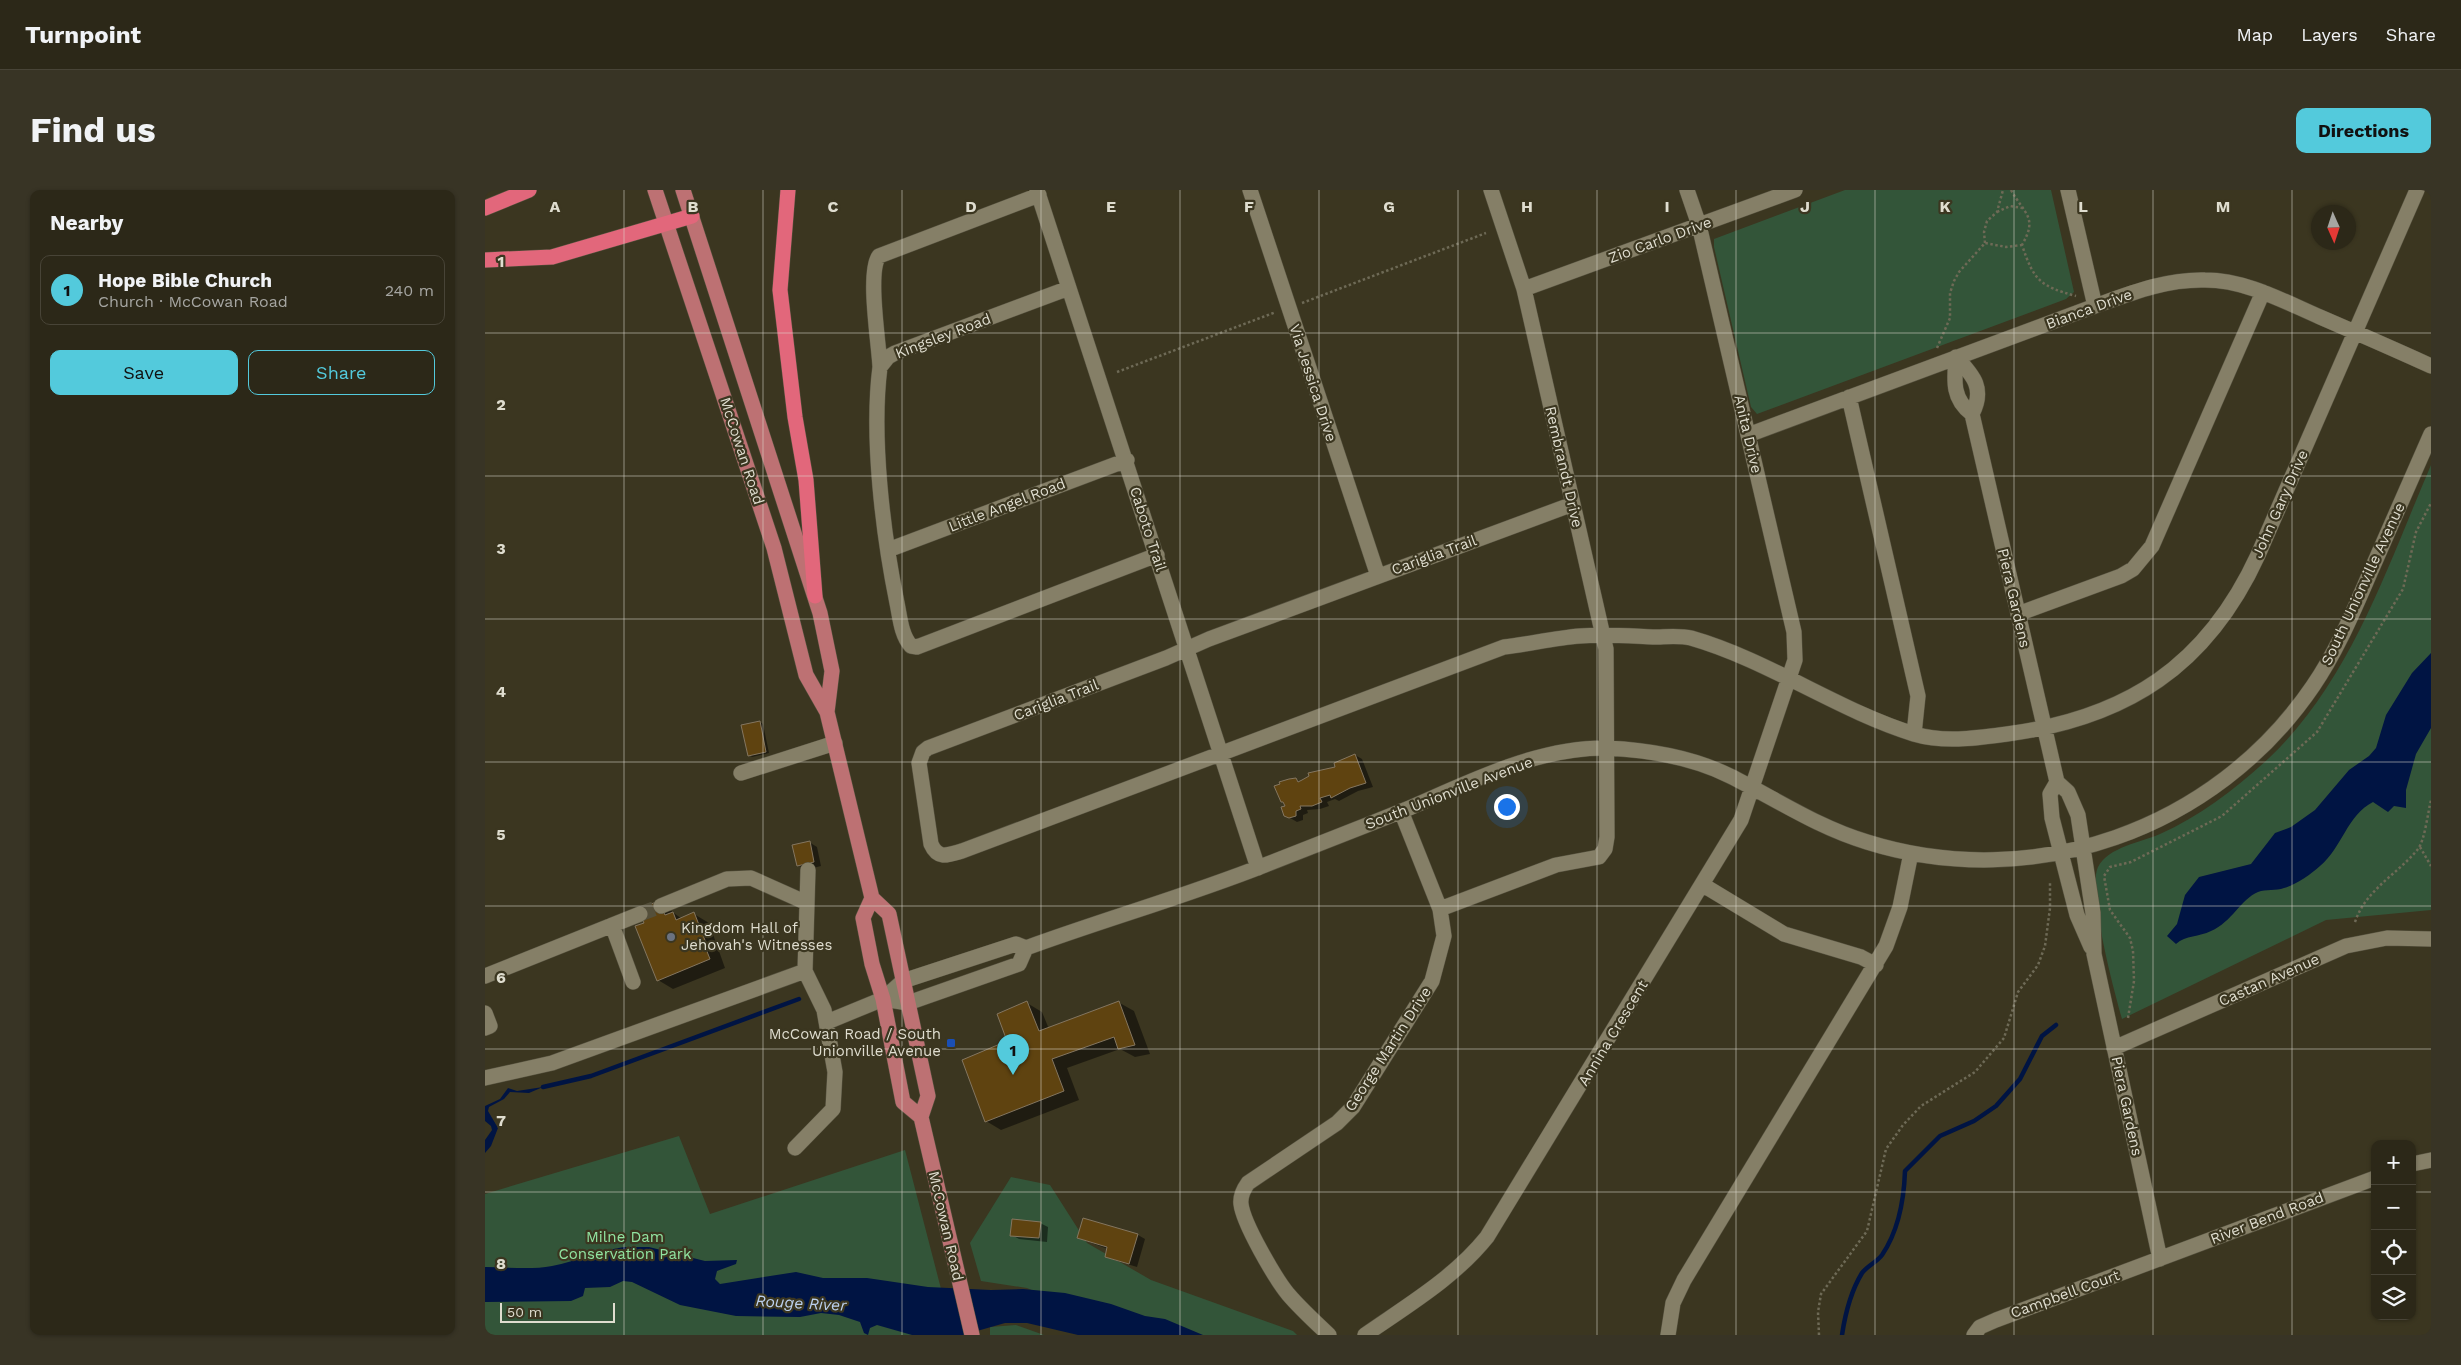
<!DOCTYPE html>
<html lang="en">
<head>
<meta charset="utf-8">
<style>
	:root { --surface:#2c2818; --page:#383425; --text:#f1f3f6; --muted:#a6a6a2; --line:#484437; --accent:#53cadc }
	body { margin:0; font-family:"Work Sans",sans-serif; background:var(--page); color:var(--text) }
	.controls { position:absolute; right:15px; bottom:15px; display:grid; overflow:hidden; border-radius:10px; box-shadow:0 1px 4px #0004 }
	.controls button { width:45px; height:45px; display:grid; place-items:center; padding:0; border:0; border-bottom:1px solid var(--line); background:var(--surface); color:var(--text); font:25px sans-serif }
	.compass { position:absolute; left:1826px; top:15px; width:45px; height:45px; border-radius:50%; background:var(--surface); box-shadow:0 1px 4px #0004; rotate:177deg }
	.scale { position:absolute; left:15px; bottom:12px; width:115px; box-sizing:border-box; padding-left:5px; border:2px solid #dfddcf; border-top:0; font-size:14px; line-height:18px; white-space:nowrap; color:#dfddcf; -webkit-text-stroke:4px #3b3620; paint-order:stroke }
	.you { position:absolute; left:1021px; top:616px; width:18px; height:18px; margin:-12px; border:4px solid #fff; border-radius:50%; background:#1a73e8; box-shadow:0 0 0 8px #1a73e833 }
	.badge { display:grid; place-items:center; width:32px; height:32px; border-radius:50%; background:var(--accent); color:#111; font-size:16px; font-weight:700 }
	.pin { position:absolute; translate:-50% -41px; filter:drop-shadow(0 1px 2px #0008) }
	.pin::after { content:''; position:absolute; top:26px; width:18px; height:15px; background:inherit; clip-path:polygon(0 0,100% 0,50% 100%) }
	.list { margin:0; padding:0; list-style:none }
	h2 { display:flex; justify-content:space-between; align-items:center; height:65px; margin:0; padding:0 20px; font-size:21px }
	h2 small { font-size:16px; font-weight:400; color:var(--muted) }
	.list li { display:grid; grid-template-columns:32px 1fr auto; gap:15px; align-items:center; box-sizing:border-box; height:70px; margin:0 10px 10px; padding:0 10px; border:1px solid var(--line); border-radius:10px }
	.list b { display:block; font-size:19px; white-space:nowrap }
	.list p { margin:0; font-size:16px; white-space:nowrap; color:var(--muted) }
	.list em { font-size:16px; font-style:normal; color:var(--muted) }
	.actions { display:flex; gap:10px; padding:15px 20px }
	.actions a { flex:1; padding:11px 0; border:1px solid var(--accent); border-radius:10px; text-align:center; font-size:18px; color:var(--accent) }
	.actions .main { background:var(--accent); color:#111 }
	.icon { flex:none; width:28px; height:28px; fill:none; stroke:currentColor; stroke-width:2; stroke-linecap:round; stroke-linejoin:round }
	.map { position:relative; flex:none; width:1946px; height:1145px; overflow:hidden; border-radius:10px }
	header { display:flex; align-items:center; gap:30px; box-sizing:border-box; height:70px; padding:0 25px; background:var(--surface); border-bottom:1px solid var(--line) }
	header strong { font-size:24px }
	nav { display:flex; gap:28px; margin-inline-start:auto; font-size:18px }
	.intro { display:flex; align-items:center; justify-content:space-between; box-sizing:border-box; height:120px; padding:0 30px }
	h1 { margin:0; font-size:35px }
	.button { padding:12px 22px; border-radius:10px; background:var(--accent); color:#111; font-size:18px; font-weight:700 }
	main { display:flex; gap:30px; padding:0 30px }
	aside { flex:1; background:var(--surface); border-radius:10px; box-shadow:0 1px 4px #0004 }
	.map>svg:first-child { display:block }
</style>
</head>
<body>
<header>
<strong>Turnpoint</strong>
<nav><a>Map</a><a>Layers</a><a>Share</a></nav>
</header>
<div class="intro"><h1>Find us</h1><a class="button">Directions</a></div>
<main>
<aside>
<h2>Nearby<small></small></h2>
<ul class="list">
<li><span class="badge">1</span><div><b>Hope Bible Church</b><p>Church · McCowan Road</p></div><em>240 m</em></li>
</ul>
<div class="actions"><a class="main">Save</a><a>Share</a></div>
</aside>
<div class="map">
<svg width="1946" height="1145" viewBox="0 0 1946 1145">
	<rect width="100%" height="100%" fill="#3b3620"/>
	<path fill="#335539" d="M1360,0h206l23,102 -8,7 -309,115 -6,-7 -37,-160v-8z
		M1946,275v445l-105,10 -204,99c-8,-28 -35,-129 -24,-152 10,-20 44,-25 62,-33 40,-18 77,-46 109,-76 82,-78 118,-191 162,-293z
		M194,946l31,78 195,-64 48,185h-468v-141z
		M526,987l39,8 37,58 64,37 142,51 4,4h-147l-55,-17 -68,-30 -46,-7 -11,-38z
		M531,1135l28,10h-54v-8z"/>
	<path fill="#001443" d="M1946,463v75l-15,26 -10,36v18l-12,-2 -6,6 -15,-10c-26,13 -31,46 -53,64 -9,8 -24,19 -36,22 -8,3 -18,1 -26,4 -17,7 -26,30 -47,39 -12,6 -25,4 -35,13l-9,-8 10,-12 8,-29 14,-18 52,-13 24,-31 16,-6 24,-17 34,-40 20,-14 7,-8 10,-33 26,-42z
		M58,897l-14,6 -19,-1 -6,7 -15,8 -1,4 10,17 -7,18 -6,7v-13l7,-10 -1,-4 -6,-5v-15l15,-7 8,-11 9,3z
		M139,1057h25l56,14 32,-1 -1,4 -19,7 -2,8 5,5 76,-12 27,6h44l61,9 63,3 32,-1 42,4 46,11 34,12 20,3 38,16h-125l-51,-12h-22l-42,12h-51l-35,-10 -7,3 -2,7 -4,-2 -4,-11 -21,-7 -18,-2 -21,4 -64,-1 -56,-11 -48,-23 -9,-1 -13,6 -25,1 -2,8 -12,5 -86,1v-35c22,0 46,3 67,-1 25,-5 47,-15 72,-19z"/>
	<path fill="#0007" d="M275,532l3,2 6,29 -17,4 -3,-2z
		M870,565l7,4 11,28 -15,4 -19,10 -4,-2 -8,3 2,4 -9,3 -13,1 1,3 -5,2v5l-6,2 -12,-7 1,-8 -4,-5 14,-23 4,3 37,-15z
		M324,652l8,5 4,19 -16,4 -7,-5z
		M174,712l23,17 12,-5 15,9 16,45 -52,21 -15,-9 -13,-56z
		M633,812l16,9 16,43 -15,3 -15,-8 -53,19 12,32 -78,30 -15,-9 23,-79 18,-39 15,9 7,17z
		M598,1029l55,16 7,4 -8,28 -23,-7 -8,-4 2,-7 -30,-11z
		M555,1033l8,4 -1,15 -28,-3 -7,-4z"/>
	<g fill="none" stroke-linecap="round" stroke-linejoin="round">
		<path stroke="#001443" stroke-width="4.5" d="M58,897l48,-11 208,-77
			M1357,1145c3,-20 9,-44 20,-62 5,-7 15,-11 20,-18 17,-25 22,-55 23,-84l35,-35 34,-15 22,-15 24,-27 22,-43 14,-11"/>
	</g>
	<path fill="#5f4310" stroke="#847660" d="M275,531l6,31 -18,4 -7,-31z
		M870,564l11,29 -16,5 -19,10 -1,-3 -10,3 2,4 -10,4h-12l1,3 -5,2v5l-7,2 -5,-2 -3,-9 4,-1 -2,-4h-2l-7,-16 6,-2 -1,-2 10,-3 7,-1 2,4 4,-2 7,-4 -1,-3 27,-6 -1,-4z
		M325,651l4,21 -17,4 -5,-21z
		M174,711l6,14 8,-3 3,8 18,-8 14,36 -2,1 4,10 -53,22 -22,-55 9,-3 -6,-14z
		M542,811l12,30 80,-30 16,44 -17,4 -4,-12 -62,22 12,32 -79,31 -23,-62 45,-19 -10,-27z
		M598,1028l55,16 -9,30 -24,-7 2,-10 -30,-9z
		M527,1029l29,3 -2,16 -29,-2z"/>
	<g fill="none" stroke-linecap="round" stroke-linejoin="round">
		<path stroke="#544f3a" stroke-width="15" stroke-dasharray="15 8" stroke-linecap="butt" d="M155,724l21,-8"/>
		<defs>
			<path id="minor" d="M552,0l221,678
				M765,0l128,386
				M1583,0l27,116
				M584,98l-174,65 -7,4 -8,10c-9,70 3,167 17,236 3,14 4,32 14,43l6,1 240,-92
				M1039,99l271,-99
				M1471,167c18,19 29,32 16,57l85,368 11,10 10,23 15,98 1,41 66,305
				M1471,167c-2,24 -4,42 16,57
				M395,177c-1,-23 -13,-95 -1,-111l160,-61
				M1364,207l69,299 -4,38
				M1263,245l347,-129c36,-13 71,-27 110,-26 41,0 78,21 115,37 37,16 74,32 111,49
				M1088,314l-364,135 -43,19 -238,90 -5,4 -4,11 12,81c7,16 17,11 31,7l542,-204c25,-3 51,-9 76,-11 24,-2 49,0 73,1 12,0 26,-2 38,1 77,22 148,73 223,96 30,9 63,4 93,0 120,-16 200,-68 251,-179l159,-365
				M403,360l239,-90
				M1533,424l103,-38 12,-7 19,-23 111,-254
				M256,583l94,-30
				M1572,592l-7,12 2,24 25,97 14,32
				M1218,695l81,49 77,23 15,8
				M176,716l66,-27 24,-1 56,25
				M955,719l116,-44 43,-8 6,-8 2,-12 -1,-188 -82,-360 -33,-99
				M127,735l21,57
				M0,786l155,-62
				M398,809l25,4 111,-39 7,-16
				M0,823l5,13 -5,2
				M342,832l56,-23 20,-18 113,-37 10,4c79,-29 161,-52 239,-83 48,-19 95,-37 142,-56 63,-27 130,-62 200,-61 41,2 87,10 123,28 46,23 87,51 137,66 166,52 348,-12 446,-156 24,-35 40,-74 57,-113 20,-46 41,-93 61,-139
				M1629,858l232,-102 41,-8 44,1
				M0,888l67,-15 253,-92
				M310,958l38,-39 2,-37 -11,-62 -19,-39 3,-101
				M1927,974l19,-4
				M844,1145c-14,-13 -29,-27 -41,-41 -13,-16 -45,-71 -47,-90 -1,-8 2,-14 7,-21l89,-60 16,-16 79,-126 12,-45 -4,-27 -39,-98
				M880,1145c43,-30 89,-57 122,-98l254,-417 54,-160 -1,-28 -95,-407 -12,-35
				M1183,1145l5,-32 11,-23 202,-334 14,-39 11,-54
				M1489,1145l6,-8 16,-7 379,-142"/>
			<path id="major" d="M170,0l119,358 32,127 21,37 45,186 17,16 39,182 -7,21 51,218
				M198,0l137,423 12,58 -5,41
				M387,708l-9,20 9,46 11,35 20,103 18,15"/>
			<path id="highway" d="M303,0l-8,100 15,127 11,63 9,116
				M0,18l44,-18
				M0,70l67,-3 140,-41"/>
		</defs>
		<use href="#minor" stroke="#575340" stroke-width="16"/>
		<use href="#major" stroke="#575340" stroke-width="16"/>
		<use href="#highway" stroke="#575340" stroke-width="16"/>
		<path stroke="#6e6a56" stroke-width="2.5" stroke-dasharray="2.5 2.5" stroke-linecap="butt" d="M1526,0c14,25 27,27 11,55 12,36 18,41 54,51
			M1512,22l13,-6 12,2
			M1500,53l-1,-11 3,-11 10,-9 6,-22
			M817,113l184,-70
			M1452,158l13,-30v-25l4,-12 5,-9 26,-29 21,4 16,-2
			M632,182l159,-60
			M1935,657l11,19
			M1870,732c11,-33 43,-48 63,-73 7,-9 10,-38 13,-49
			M1643,828l6,-37 -1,-30 -3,-13 -20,-28 -6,-34 6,-9 21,-5 91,-46 95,-84 86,-143 13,-57 15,-29
			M1334,1145l-1,-23 3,-18 46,-63 19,-82 17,-24 18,-19 54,-34 29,-34 14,-46 20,-27 7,-19 5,-38v-27"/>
		<use href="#minor" stroke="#857f67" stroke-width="15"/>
		<use href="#major" stroke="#bd7173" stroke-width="15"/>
		<use href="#highway" stroke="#e2677b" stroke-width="15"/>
	</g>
	<path fill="none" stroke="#dfddcf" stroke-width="1" stroke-opacity="0.55" d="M139,0v1145M278,0v1145M417,0v1145M556,0v1145M695,0v1145M834,0v1145M973,0v1145M1112,0v1145M1251,0v1145M1390,0v1145M1529,0v1145M1668,0v1145M1807,0v1145M0,143h1946M0,286h1946M0,429h1946M0,572h1946M0,716h1946M0,859h1946M0,1002h1890M1927,1002h19"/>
	<circle fill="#6b7280" stroke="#3b3620" stroke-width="2" cx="186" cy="747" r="5"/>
	<rect fill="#1a4fb4" stroke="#3b3620" stroke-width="2" x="461" y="848" width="10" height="10" rx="2.5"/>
	<g text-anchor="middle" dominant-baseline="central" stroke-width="4.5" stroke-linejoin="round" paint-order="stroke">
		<g font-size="15" fill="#dfddcf" stroke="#3b3620">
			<text transform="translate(1175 50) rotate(-20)">Zio Carlo Drive</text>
			<text transform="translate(1604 119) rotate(-20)">Bianca Drive</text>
			<text transform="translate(458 146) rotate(-21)">Kingsley Road</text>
			<text transform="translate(828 193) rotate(72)">Via Jessica Drive</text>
			<text transform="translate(1263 244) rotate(77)">Anita Drive</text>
			<text transform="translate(257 261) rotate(72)">McCowan Road</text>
			<text transform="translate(1079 277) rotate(77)">Rembrandt Drive</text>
			<text transform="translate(1795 314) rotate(-66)">John Gary Drive</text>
			<text transform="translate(522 315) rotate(-21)">Little Angel Road</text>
			<text transform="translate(663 339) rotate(72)">Caboto Trail</text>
			<text transform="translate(949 365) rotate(-20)">Cariglia Trail</text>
			<text transform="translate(1878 394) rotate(-65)">South Unionville Avenue</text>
			<text transform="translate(1529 408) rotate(77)">Piera Gardens</text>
			<text transform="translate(571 510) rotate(-21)">Cariglia Trail</text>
			<text transform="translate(964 603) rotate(-21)">South Unionville Avenue</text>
			<text transform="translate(1784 790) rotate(-24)">Castan Avenue</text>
			<text transform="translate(1128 843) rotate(-59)">Annina Crescent</text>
			<text transform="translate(903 859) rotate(-57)">George Martin Drive</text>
			<text transform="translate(1642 916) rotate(78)">Piera Gardens</text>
			<text transform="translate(1782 1028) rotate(-21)">River Bend Road</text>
			<text transform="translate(461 1036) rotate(77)">McCowan Road</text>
			<text transform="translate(1580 1104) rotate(-20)">Campbell Court</text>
		</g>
		<g font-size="15" fill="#dfddcf" stroke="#3b3620" text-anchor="start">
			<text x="196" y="738">Kingdom Hall of<tspan x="196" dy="17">Jehovah's Witnesses</tspan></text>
			<text x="456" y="844" text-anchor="end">McCowan Road / South<tspan x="456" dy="17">Unionville Avenue</tspan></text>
		</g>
		<g font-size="15" fill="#91e4a1" stroke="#3b3620">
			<text x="140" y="1047">Milne Dam<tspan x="140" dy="17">Conservation Park</tspan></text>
		</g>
		<g font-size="16" font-style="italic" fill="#bbd0ef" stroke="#3b3620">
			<text transform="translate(316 1113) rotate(3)">Rouge River</text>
		</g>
	</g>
	<g font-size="16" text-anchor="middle" font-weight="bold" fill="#dfddcf" stroke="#3b3620" stroke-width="4.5" stroke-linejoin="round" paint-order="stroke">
		<text x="70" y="22">A</text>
		<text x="208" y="22">B</text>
		<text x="348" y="22">C</text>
		<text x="486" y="22">D</text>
		<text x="626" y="22">E</text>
		<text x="764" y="22">F</text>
		<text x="904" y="22">G</text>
		<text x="1042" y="22">H</text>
		<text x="1182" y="22">I</text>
		<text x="1320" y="22">J</text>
		<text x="1460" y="22">K</text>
		<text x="1598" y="22">L</text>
		<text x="1738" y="22">M</text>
		<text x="16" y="77">1</text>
		<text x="16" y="220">2</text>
		<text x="16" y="364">3</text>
		<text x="16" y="507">4</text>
		<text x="16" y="650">5</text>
		<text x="16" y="793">6</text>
		<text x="16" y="936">7</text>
		<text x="16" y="1079">8</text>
	</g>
</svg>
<div class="controls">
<button>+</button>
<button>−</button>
<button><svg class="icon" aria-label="locate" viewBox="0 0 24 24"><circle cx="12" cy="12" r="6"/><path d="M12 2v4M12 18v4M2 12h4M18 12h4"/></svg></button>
<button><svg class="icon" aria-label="layers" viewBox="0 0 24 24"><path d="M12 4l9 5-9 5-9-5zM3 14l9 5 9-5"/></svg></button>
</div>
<svg class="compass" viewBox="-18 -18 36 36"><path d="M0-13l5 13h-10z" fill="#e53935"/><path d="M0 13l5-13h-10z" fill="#a6a6a2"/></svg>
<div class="scale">50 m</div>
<div class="you"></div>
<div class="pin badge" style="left:528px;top:885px">1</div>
</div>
</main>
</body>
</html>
